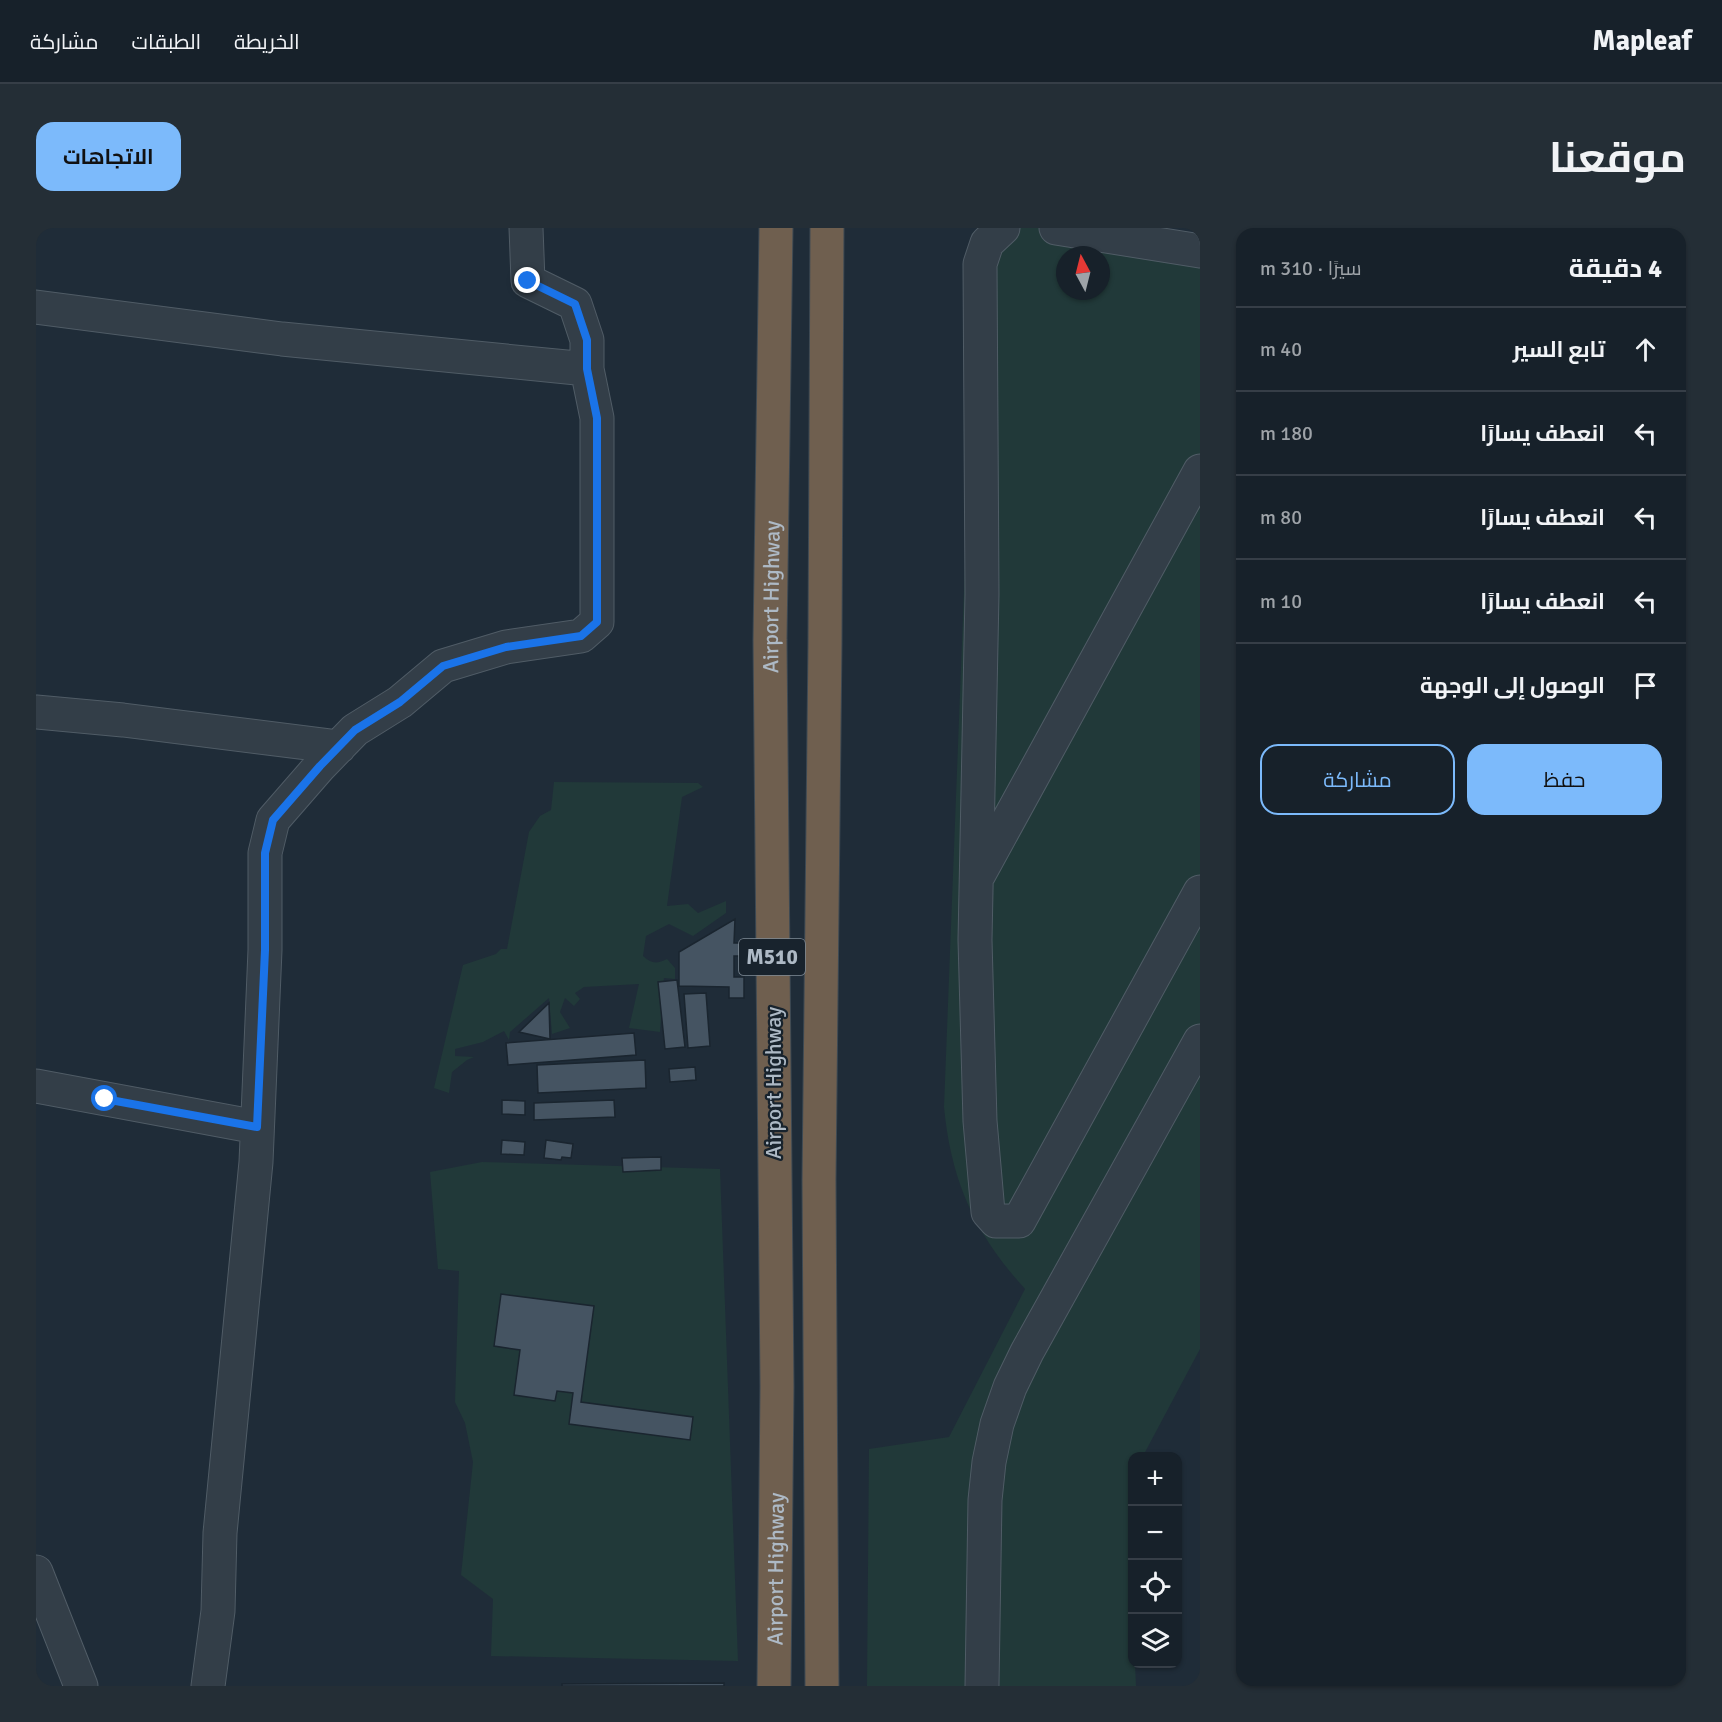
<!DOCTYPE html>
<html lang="ar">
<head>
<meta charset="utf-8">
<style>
	:root { --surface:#17212a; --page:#242e36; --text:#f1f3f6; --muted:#9ea3a8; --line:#363e47; --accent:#7cbafb }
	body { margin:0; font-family:Signika,Cairo,sans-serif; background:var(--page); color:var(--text); direction:rtl }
	.controls { position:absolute; right:18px; bottom:18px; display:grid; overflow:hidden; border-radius:12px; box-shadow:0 2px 4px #0004 }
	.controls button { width:54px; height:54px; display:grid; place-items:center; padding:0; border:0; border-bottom:2px solid var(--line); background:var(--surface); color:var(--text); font:30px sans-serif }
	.compass { position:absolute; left:1020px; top:18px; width:54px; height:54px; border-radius:50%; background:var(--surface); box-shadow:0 2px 4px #0004; rotate:353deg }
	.stop { position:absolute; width:18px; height:18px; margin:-14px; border:4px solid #1a73e8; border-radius:50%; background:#fff }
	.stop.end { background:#1a73e8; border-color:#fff; box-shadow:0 2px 6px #0008 }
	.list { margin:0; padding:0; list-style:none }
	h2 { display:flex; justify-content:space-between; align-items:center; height:78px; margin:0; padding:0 24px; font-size:26px }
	h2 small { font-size:20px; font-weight:400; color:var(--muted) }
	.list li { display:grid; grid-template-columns:39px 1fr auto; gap:18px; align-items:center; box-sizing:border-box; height:84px; padding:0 24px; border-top:2px solid var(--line) }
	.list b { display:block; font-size:22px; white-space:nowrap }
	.list em { font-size:20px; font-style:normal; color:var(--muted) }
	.actions { display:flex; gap:12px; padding:18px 24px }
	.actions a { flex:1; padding:14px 0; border:2px solid var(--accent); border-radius:18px; text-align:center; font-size:21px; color:var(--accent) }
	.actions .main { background:var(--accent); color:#111 }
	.icon { flex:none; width:33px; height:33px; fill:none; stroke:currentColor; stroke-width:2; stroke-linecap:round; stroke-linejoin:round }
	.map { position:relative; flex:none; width:1164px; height:1458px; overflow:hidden; direction:ltr; border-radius:18px }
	header { display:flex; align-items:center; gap:36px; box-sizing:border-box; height:84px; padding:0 30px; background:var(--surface); border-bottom:2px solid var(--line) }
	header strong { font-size:28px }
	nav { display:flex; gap:33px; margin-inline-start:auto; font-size:21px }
	.intro { display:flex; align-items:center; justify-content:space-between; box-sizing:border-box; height:144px; padding:0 36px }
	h1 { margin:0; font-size:42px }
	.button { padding:15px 27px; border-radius:18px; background:var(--accent); color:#111; font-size:21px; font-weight:700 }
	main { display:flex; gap:36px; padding:0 36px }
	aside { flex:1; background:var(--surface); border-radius:18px; box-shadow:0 2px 4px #0004 }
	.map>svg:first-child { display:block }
</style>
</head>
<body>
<header>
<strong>Mapleaf</strong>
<nav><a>الخريطة</a><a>الطبقات</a><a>مشاركة</a></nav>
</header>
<div class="intro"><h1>موقعنا</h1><a class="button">الاتجاهات</a></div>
<main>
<aside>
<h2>4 دقيقة<small>سيرًا · 310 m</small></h2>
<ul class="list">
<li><svg class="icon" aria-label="ahead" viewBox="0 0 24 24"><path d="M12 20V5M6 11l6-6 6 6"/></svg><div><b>تابع السير</b></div><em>40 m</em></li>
<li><svg class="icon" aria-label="left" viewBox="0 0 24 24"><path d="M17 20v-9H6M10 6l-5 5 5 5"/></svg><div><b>انعطف يسارًا</b></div><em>180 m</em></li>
<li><svg class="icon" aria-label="left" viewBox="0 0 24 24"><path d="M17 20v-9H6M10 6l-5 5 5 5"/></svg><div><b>انعطف يسارًا</b></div><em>80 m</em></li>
<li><svg class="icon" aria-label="left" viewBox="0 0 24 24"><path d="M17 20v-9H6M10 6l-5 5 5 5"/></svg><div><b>انعطف يسارًا</b></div><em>10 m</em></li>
<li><svg class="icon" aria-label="arrive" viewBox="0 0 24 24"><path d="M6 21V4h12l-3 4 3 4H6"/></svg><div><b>الوصول إلى الوجهة</b></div></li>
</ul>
<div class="actions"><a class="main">حفظ</a><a>مشاركة</a></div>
</aside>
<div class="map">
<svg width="1164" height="1458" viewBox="0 0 1164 1458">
	<rect width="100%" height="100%" fill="#1f2c38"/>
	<path fill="#213939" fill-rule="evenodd" d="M942,0h90l132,19v1102l-57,107h-11v208h3l1,22h-269l2,-237 80,-12 76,-148c-50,-55 -74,-108 -81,-182zM1029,27h36v36h-36z
		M518,554l144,1 5,4 -21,10 -15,109 21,-2 10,9 28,-12v12l-33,23 -24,-12 -23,12 -3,20c9,8 14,8 24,3l8,9v11l-11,-1 -4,54 -31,-4 10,-44 -55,3 -9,6 5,6 -6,7 -9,-8 -5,14 10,16 -18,6 -3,-36 -39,34 -1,8 -5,-9 -21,11 -28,7v7l19,1 -7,3 -15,12 -3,21 -15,-5 29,-123 33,-11 5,-5h6l22,-117 11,-16 11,-6z
		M446,934l238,7 18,492 -247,-5 2,-57 -32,-24 12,-113 -8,-39 -10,-21 4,-131 -21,-2 -8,-97z"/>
	<path fill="#455462" stroke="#1a252f" stroke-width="1.5" d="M699,691l-1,24h9v13h-9v21h10v21h-15v-11l-50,-1v-34z
		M641,752l8,67 -20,2 -7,-67z
		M670,765l4,53 -22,2 -4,-54z
		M513,775l1,36 -31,-7z
		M598,805l2,22 -128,10 -2,-22z
		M609,832l1,28 -108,5 -1,-28z
		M659,839l1,13 -26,2 -1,-13z
		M466,872l23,1v14l-23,-1z
		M578,872l1,17 -81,3v-17z
		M466,912l23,2 -1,13 -23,-1z
		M510,912l27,4 -2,14 -9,-1 -1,3 -17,-2z
		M625,929v13l-38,2 -1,-14z
		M465,1066l93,12 -13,96 112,15 -3,23 -121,-16 4,-31 -16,-2 -2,10 -41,-6 6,-45 -26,-4z
		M688,1455v3h-162v-2z"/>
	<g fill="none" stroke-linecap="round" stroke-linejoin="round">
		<defs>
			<path id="minor" d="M967,0l-16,15 -7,21 2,330 -7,346 5,181 8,91 8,9h23l181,-329
				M1020,0l144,23
				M0,79l246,32 305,30v-29l-12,-36 -47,-23 -2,-53
				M0,484l87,8 216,27
				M943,646l221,-403
				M0,858l221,41
				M0,1344l45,114
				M172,1458l10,-75 2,-78 36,-371 9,-212v-97l8,-33 47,-54 35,-36 45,-28 43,-36 63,-19 75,-11 16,-14v-204l-10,-49
				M946,1458l3,-186 4,-38 8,-38 13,-37 17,-35 173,-311"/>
			<g id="highway">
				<path id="s1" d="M738,1458l3,-300 -7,-746 6,-412"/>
				<path d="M786,1458l-3,-506 6,-538 2,-414"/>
			</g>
		</defs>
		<use href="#minor" stroke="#505c66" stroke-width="35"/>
		<use href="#highway" stroke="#3d4953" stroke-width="35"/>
		<use href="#minor" stroke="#333e48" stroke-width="33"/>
		<use href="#highway" stroke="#6f5f4f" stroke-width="33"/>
	</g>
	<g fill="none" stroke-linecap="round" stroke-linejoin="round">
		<path stroke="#1a73e8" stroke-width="8" d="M69,871l152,28 8,-177v-97l8,-33 47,-54 35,-36 45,-28 43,-36 63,-19 75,-11 16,-14v-204l-10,-49v-29l-12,-36 -47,-23"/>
	</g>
	<g text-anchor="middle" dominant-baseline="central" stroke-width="4.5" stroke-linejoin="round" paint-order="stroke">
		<rect fill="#18232d" stroke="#808c97" stroke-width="1.5" x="703" y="711" width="66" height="36" rx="4.5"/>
		<g font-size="21" font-weight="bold" fill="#adb9c5">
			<text x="736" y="729">M510</text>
		</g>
		<g font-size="22" fill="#adb9c5" stroke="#18232d">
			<text stroke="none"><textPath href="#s1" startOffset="1089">Airport Highway</textPath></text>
			<text transform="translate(737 855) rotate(-90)">Airport Highway</text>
			<text stroke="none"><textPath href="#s1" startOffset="117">Airport Highway</textPath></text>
		</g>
	</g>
</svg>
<div class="controls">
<button>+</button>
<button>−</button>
<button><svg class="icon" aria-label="locate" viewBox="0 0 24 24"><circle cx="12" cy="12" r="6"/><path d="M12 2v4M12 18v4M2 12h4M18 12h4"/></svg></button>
<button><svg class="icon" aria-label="layers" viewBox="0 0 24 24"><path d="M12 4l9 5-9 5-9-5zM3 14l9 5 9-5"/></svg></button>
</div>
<svg class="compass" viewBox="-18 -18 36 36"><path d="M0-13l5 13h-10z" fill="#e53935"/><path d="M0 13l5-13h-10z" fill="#9ea3a8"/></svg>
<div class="stop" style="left:69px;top:871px"></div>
<div class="stop end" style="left:492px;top:53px"></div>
</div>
</main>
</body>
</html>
